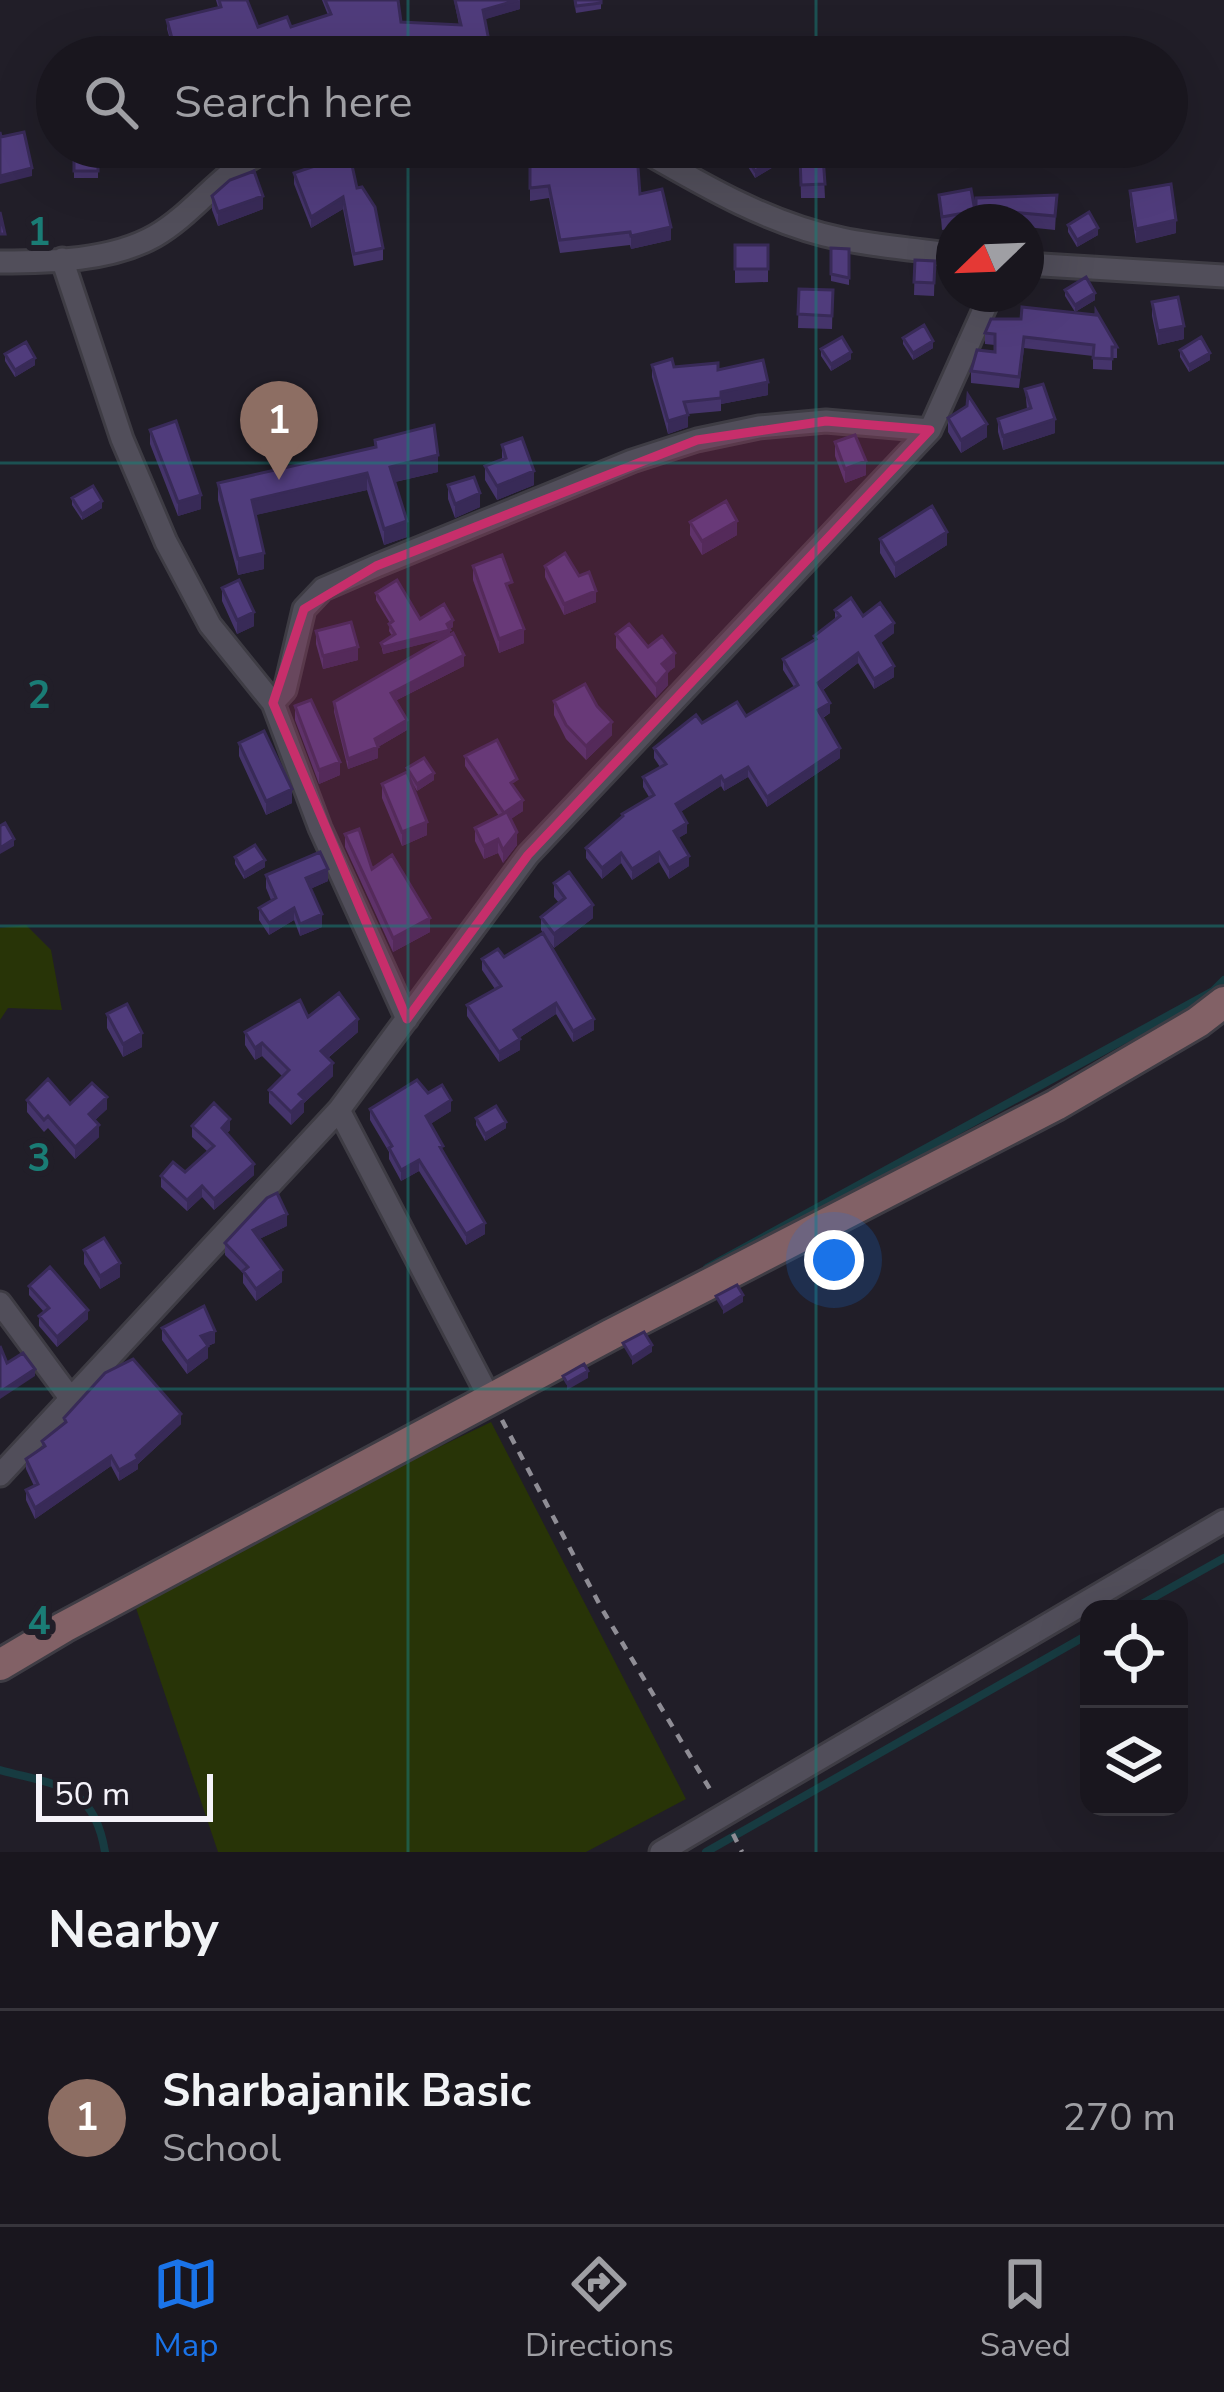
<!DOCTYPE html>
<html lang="en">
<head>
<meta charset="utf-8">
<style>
	:root { --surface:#19161e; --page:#26232b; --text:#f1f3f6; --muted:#9f9fa4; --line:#37353c; --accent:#1a73e8 }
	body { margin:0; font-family:"Nunito Sans",sans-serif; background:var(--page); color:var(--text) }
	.controls { position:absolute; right:36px; bottom:36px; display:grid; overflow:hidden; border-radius:24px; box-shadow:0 12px 48px #0002 }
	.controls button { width:108px; height:108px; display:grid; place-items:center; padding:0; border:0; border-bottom:3px solid var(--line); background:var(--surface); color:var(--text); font:60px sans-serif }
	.compass { position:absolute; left:936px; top:204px; width:108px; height:108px; border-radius:50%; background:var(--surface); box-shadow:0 12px 48px #0002; rotate:247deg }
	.scale { position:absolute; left:36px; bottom:30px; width:177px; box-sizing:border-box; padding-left:12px; border:6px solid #f5f3fa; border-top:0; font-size:33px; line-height:42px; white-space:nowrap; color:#f5f3fa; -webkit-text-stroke:9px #211e28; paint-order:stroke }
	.you { position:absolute; left:834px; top:1260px; width:42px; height:42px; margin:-30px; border:9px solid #fff; border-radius:50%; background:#1a73e8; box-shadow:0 0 0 18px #1a73e833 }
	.badge { display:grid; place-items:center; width:78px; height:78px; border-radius:50%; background:var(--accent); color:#fff; font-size:39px; font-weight:700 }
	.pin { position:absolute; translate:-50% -99px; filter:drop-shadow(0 3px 6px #0008) }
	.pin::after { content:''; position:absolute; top:63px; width:42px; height:36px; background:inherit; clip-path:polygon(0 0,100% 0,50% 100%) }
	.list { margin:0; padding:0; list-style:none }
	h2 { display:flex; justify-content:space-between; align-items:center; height:156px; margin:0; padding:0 48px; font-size:51px }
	h2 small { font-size:39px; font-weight:400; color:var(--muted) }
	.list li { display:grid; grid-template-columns:78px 1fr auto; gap:36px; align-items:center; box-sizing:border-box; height:216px; padding:0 48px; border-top:3px solid var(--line) }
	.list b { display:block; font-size:45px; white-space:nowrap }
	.list p { margin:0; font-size:39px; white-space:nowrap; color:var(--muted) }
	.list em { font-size:39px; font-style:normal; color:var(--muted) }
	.icon { flex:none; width:66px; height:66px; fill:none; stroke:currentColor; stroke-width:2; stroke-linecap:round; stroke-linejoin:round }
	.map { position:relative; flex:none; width:1224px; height:1852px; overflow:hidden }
	.search { position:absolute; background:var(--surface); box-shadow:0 12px 48px #0002; left:36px; right:36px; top:36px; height:132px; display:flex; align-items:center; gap:30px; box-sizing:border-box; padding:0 42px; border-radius:66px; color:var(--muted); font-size:45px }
	.sheet { height:372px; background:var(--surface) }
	nav { display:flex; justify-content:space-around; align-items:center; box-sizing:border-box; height:168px; border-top:3px solid var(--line); background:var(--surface); font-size:33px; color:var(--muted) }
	nav a { display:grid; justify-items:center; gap:6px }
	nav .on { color:var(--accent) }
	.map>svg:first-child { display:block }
</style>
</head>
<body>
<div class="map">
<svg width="1224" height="1852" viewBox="0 0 1224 1852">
	<rect width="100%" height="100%" fill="#211e28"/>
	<path fill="#283407" d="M26,925l25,25 11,60 -54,-2 -8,12v-92z
		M491,1422l195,377 -100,53h-368l-83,-247 217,-116z"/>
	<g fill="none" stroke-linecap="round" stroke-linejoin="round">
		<path stroke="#173b41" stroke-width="8" d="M707,1268l506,-277 11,-11
			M1133,1609l91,-51
			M0,1770c58,16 94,14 105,82
			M706,1852l383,-218"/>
		<defs>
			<path id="street" d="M637,147c64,37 131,77 205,92 37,8 75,10 112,16
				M62,259l60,180 44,103 44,83 63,78 47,125 87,191
				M0,262c50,0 111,-1 155,-26 43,-25 68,-69 119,-89
				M1026,264l198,12
				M273,703l12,-13 19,-81 19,-20 53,-23 256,-105 65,-21 62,-13 67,-6 104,9
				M339,1110l151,289
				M0,1303l71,96
				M0,1475l339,-365 189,-255 402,-425 61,-136
				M661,1852l563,-331"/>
			<path id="secondary" d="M0,1665l64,-38 546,-292 446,-230 142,-83 26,-20"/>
		</defs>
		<use href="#street" stroke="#3e3c44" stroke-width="27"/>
		<use href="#secondary" stroke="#3e3c44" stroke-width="36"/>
		<path stroke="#8f8d95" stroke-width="4.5" stroke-dasharray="9 9" stroke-linecap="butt" d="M502,1420l100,189 112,187
			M733,1834l9,18"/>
		<use href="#street" stroke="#514e5a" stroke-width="21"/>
		<use href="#secondary" stroke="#826166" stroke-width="30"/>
	</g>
	<path fill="#45346b" d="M216,0h31l11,27h33l37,-12 -6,-15h76l3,22 58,3 -5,-25h66v9l-35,10 4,31 -38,7h-276l-8,-28v-9l51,-13z
		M574,0h27v9l-25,4z
		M530,147l56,10 54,37 31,46 -40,9 -1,-4 -70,8 -11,-55 -19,3z
		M325,151l32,37 26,60v12l-29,6 -11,-57 -32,19 -17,-44v-11l27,-9 4,-4z
		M74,152h24v26h-24z
		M745,155l30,11 -20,12 -10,-16z
		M823,156l2,42h-24l-1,-41z
		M1130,191l46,42 -40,10 -6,-39z
		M939,195l36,16v11h-21v6l-12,2z
		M1057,195l-2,35 -29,-3v-5h-50v-24z
		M212,196l51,13 -45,17 -6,-16z
		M1068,225l30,10 -21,12 -9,-15z
		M735,245h33v37l-33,1z
		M831,248l18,1v36l-18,-4z
		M915,260l20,1 -1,35 -20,-1z
		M799,289l34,1 -1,39 -34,-1z
		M1065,290l30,10 -20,12 -10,-16z
		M1152,302l32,37 -26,6 -6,-29z
		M985,333l132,14v11h-5v12l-19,-1v-13l-69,-8 -5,40 -48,-5v-12l24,-19v-7l-10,-1z
		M903,338l30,10 -20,12 -10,-16z
		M821,349l30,10 -20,12 -10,-15z
		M1180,350l30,10 -21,12 -9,-15z
		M5,354l30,11 -20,12 -10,-16z
		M652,365l66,5 50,25 -47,9v7l-33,3v13l-20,7 -16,-57z
		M1025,389l30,44 -52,17 -5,-18v-13l29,-10z
		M948,418l39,19 -26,16 -13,-21z
		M150,430l51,79 -23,7 -28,-72z
		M835,442l31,33 -21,8 -10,-27z
		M502,445l32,40 -37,15 -12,-20v-14l17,-6z
		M438,472l-43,10 12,55 -23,8 -17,-55 -112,25 9,54 -26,6 -20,-75v-17z
		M448,485l32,22 -25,11 -7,-19z
		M72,498l30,10 -20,12 -10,-15z
		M690,522l47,13 -35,20 -12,-20z
		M880,539l67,6 -52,33 -15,-25z
		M473,566l39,30 12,47 -25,10 -26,-73z
		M545,566l51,36 -32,13 -19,-38z
		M222,588l32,38 -17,8 -15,-33z
		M376,593l44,26 33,8 -4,2 1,6 14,31 -69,35 12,29 -29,17v11l-30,11 -14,-57v-10l110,-64 -61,16 -2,-11 11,-7 -3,-5 1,-8 -14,-23z
		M835,610l28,6 31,17 -14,10 14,34 -20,12 -16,-26 -35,27 7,23 -7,5 17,40 -73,49 -19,-30 -24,14 -3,-5 -41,26 7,21 -9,5 11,28 -20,13 -10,-17 -27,18 -11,-17 -19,16 -16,-21v-10l36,-30v-4l27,-17 -6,-10v-10l17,-10 -6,-9v-10l48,-25 44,-7 48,-29 -11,-17v-11l31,-18v-5l21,-16z
		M316,631l42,29 -35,9 -7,-25z
		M616,634l32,13 27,20 -7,5v13l-12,13 -40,-50z
		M554,701l43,5 15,29 -26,25 -20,-21 -12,-24z
		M295,706l45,69 -21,9 -24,-64z
		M239,743l53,60 -26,12 -27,-59z
		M465,756l52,34 6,21 -13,8 7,26 -14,18 -5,-10 -14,6 -9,-18v-13l24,-12 -34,-50z
		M407,768l27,12 -17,11 -6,-10 16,54 -25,11 -20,-48v-14l25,-12z
		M345,834l27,35 58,63 -37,20 -48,-105z
		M235,857l30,10 -21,12 -9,-15z
		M266,875l62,6 -18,8 12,38 -22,9 -6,-16 -25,15 -10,-15v-12l12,-8 -5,-12z
		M554,883l39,35 -39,30 -13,-18v-13l18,-14 -5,-6z
		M504,957l90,73 -21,12 -17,-28 -37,24 1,12 -21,12 -32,-46v-11l28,-16 -13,-19v-11z
		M107,1014l35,33 -19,10 -16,-29z
		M308,1017l50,15 -30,26 5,18 -29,27v9l-13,13 -22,-22v-13l14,-13 -21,-21 -7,4 -10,-15v-13z
		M428,1093l23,18 -21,13 55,110 -19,11 -47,-74 -18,10 -12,-22v-7l-19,-32v-11z
		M27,1100l80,9 -12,11 4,17 -24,22 -27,-31 -4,4 -17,-20z
		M476,1118l30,10 -21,13 -9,-16z
		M192,1126l38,4 -3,3 27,42 -40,35 -12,-13 -15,14 -26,-24v-11l24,-4 23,-20 -16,-15z
		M287,1226l-28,13 23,43 -26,19 -13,-18v-10l-18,-18v-12z
		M84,1250l36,27 -20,12 -16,-25z
		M29,1286l59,33 -31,28 -18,-21v-10l5,-4 -15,-17z
		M162,1328l53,15 -7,3v12l-21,16 -25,-34z
		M64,1418l117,6 -43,40v5l-19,12 -8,-15 -76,53 -9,-19v-10l8,-4 -8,-17v-10l16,-12v-6l22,-17z"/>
	<path fill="#382a57" d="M520,0v9l-37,11v-10z
		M385,48v9h-29z
		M138,147h31l-54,16v-9z
		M775,159v7l-20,12v-7z
		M32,168v8l-32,8v-8z
		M263,196v13l-45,17v-14z
		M343,197v12l-32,19v-11z
		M1176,220v13l-40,10v-14z
		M671,227v13l-40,9v-13z
		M1098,228v7l-21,12v-7z
		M1095,293v7l-20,12v-7z
		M1184,326v13l-26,6v-14z
		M933,341v7l-20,12v-7z
		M851,352v7l-20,12v-7z
		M1210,353v7l-21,12v-7z
		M35,358v7l-20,12v-7z
		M768,382v13l-47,9v-12z
		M688,415v12l-20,7v-13z
		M1055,419v14l-52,17v-14z
		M987,424v13l-26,16v-13z
		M438,455v17l-48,11v-16z
		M866,461v14l-21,8v-14z
		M534,471v14l-37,15v-14z
		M367,473v17l-115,26v-16z
		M480,493v14l-25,11v-14z
		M201,495v14l-23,7v-14z
		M102,501v7l-20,12v-6z
		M407,521v16l-23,8v-16z
		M737,521v14l-35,20v-14z
		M947,532v13l-52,33v-14z
		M264,553v16l-26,6v-16z
		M596,591v11l-32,13v-11z
		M254,612v14l-17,8v-14z
		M453,620v7l-6,3h3v7l-67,17v-7z
		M894,623v10l-18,14v-11z
		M524,629v14l-25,10v-14z
		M358,647v13l-35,9v-13z
		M675,653v14l-7,5v13l-12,13v-13l6,-21z
		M858,653v10l-40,30v-10z
		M464,655v11l-73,37v-10z
		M894,666v11l-20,12v-10z
		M830,703v10l-12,7v-10z
		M407,720v10l-29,17v11l-30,11v-10l27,-20z
		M612,722v13l-26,25v-14z
		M840,748v10l-73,49v-10z
		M340,762v13l-21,9v-14z
		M748,767v10l-24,14v-10z
		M434,773v7l-17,11v-7z
		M721,776v10l-45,29v-11z
		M292,789v14l-26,12v-14z
		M523,800v11l-19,13v-11z
		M427,822v13l-25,11v-14z
		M687,823v10l-13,8v-10z
		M517,832v13l-14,18v-13z
		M14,839v7l-14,8v-6z
		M498,839v14l-14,6v-13z
		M659,852v10l-27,18v-11z
		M621,853v10l-19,16v-11z
		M689,856v10l-20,13v-11z
		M265,860v7l-21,12v-6z
		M328,869v12l-22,10v-13z
		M593,905v13l-39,30v-14z
		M294,908v12l-25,15v-12z
		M322,914v13l-22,9v-12z
		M430,918v14l-37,20v-14z
		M556,1003v11l-42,27v-11z
		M358,1019v13l-37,31v-12z
		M594,1019v11l-21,12v-11z
		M142,1033v14l-19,10v-13z
		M520,1039v11l-21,12v-10z
		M262,1043v13l-7,4v-12z
		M333,1063v13l-29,27v9l-13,13v-13l8,-18z
		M107,1097v12l-18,17v-12z
		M451,1100v11l-25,16v-11z
		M230,1119v11l-8,8v-10z
		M506,1122v6l-21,13v-7z
		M99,1125v12l-24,22v-12z
		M419,1160v11l-18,10v-11z
		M254,1164v11l-40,35v-11z
		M202,1186v11l-15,14v-11z
		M287,1214v12l-34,16v-12z
		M485,1223v11l-19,11v-11z
		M120,1263v14l-20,12v-13z
		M282,1270v12l-26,19v-12z
		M743,1295v7l-20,12v-6z
		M88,1310v9l-31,28v-10z
		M215,1331v12l-14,5v-12z
		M652,1345v7l-20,13v-7z
		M208,1346v12l-21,16v-12z
		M35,1369v7l-35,23v-7z
		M588,1371v7l-21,12v-7z
		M181,1414v10l-43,40v5l-19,12v-11z
		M111,1456v10l-76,53v-11z"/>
	<path fill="#503c7c" stroke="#382a57" stroke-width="3" d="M219,0h28l11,27 29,-10 4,10 40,-13 -6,-14h73l3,22 60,3 -6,-25h63l-35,10 6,31 -58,11v5h-46v-9l-29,9h-179l-10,-37 54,-13z
		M575,0h26v3l-25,3z
		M587,38l1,19h-29l-1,-16z
		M659,40l1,17h-30l-2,-15z
		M0,132l1,5 23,-5 8,36 -32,8z
		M114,147h24l-23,7z
		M335,147h13l9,41 5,-1 13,20 8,41 -29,6 -11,-57 -32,20 -17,-44 27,-9 7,-6 -3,-7z
		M530,147h56v10l51,-3 3,40 22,-5 9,38 -40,9 -1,-4 -70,8 -11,-54 -19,2z
		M759,147h9l7,12 -20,12 -10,-16z
		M74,152h24v19h-24z
		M823,156l2,28 -24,1 -1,-28z
		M254,171l9,25 -45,16 -6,-16 18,-16z
		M1171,184l5,36 -40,9 -6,-38z
		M971,189l4,22 -33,6 -3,-22z
		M1057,195l-2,21 -79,-7v-11z
		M0,212l5,22h-5z
		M1089,212l9,16 -21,12 -9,-15z
		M735,245h33v24h-33z
		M831,248l18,1v29l-18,-4z
		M915,260l20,1 -1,22 -20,-1z
		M1086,277l9,16 -20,12 -10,-15z
		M799,289l34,1 -1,26 -34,-2z
		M1178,297l6,29 -26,5 -6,-29z
		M1022,307l74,8v-4l21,36h-5v12l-19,-1 1,-13 -70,-8 -5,40 -48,-6 6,-21 18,2v-18l-10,-1 6,-14h30z
		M924,325l9,16 -20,12 -10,-15z
		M842,337l9,15 -20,12 -10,-15z
		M1201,337l9,16 -21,12 -9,-15z
		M26,342l9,16 -20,12 -10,-16z
		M672,359l2,8 44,-4v7l45,-10 5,22 -47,10v6l-37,4 4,13 -20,6 -16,-56z
		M1043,384l12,35 -52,17 -5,-17 33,-11 -6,-19z
		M968,395l19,29 -26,16 -13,-22 19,-12z
		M176,421l25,74 -23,7 -28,-72z
		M434,425l4,30 -48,12 17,54 -23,8 -17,-56 -115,27 12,53 -26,6 -20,-76 158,-36 -1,-7z
		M855,435l11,26 -21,8 -10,-27z
		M522,438l12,33 -37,15 -12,-20 21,-8 -4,-13z
		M474,477l6,16 -25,11 -7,-19z
		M93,486l9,15 -20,13 -10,-16z
		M726,501l11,20 -35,20 -12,-19z
		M932,506l15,26 -52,32 -15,-25z
		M565,553l14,23 10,-4 7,19 -32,13 -19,-38z
		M502,555l10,27 -6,2 18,45 -25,10 -26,-73z
		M239,580l15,32 -17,8 -15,-32z
		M397,580l23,39 24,-15 9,16 -6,4 3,6 -67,17 -2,-4 14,-9 -6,-10 4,-3 -17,-28z
		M851,598l12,18 17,-13 14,20 -18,13 18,30 -20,13 -16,-26 -40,30 12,20 -12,7 22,38 -73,49 -19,-30 -24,14 -3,-5 -45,28 11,19 -13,8 15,25 -20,12 -10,-16 -27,17 -11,-16 -19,15 -16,-20 37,-32 -1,-2 32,-19 -11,-18 23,-13 -12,-16 42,-33 6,8 35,-21 9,14 52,-31 -15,-26 33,-20 -2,-3 26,-20 -5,-6z
		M351,622l7,25 -35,9 -7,-25z
		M629,624l19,23 14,-11 13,17 -13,11 6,7 -12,14 -40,-51z
		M453,633l11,22 -73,38 16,27 -32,19 3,8 -30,12 -14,-57z
		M585,684l12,22 15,16 -26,24 -20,-21 -12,-24z
		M311,700l29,62 -21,8 -24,-64z
		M264,731l28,58 -26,12 -27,-58z
		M497,740l20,39 -6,4 12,17 -19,13 -39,-57z
		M424,758l10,15 -17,11 -10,-16z
		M407,772l20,50 -25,10 -20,-48z
		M507,812l10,20 -14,18 -5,-11 -14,7 -9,-18z
		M5,823l9,16 -14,9v-22z
		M359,829l13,40 20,-14 38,63 -37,20 -48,-104z
		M255,845l10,15 -21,13 -9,-16z
		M320,852l8,17 -22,9 16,36 -22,10 -6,-16 -25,15 -10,-15 17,-10 -10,-23z
		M569,872l24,33 -39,29 -13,-17 24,-19 -11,-15z
		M543,933l51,86 -21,12 -17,-28 -42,27 6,9 -21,13 -32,-47 34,-19 -19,-27 16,-10 6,8z
		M339,993l19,26 -37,32 12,12 -34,31 5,5 -13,13 -22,-22 20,-20 -27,-27 -7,5 -10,-16 55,-32 8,17z
		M127,1004l15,29 -19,11 -16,-30z
		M48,1079l22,25 22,-21 15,14 -18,17 10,11 -24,22 -27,-31 -4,4 -17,-20z
		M417,1080l11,13 14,-8 9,15 -25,16 17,30 -3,1 45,76 -19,11 -47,-74 -18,10 -12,-22 3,-2 -22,-37z
		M214,1103l16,16 -8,9 32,36 -40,35 -12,-13 -15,14 -26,-24 12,-14 12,10 29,-26 -22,-20z
		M496,1106l10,16 -21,12 -9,-16z
		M277,1193l10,21 -34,16 29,40 -26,19 -13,-18 5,-4 -23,-24 42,-45z
		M104,1238l16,25 -20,13 -16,-26z
		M50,1267l38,43 -31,27 -18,-21 10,-8 -20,-22z
		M737,1285l6,10 -20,13 -7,-12z
		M204,1306l11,25 -14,5 7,10 -21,16 -25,-34z
		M644,1332l8,13 -20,13 -9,-15z
		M0,1346l7,17 16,-10 12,16 -35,23z
		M133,1359l48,55 -45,41 2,4 -19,11 -8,-14 -76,52 -9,-18 12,-6 -12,-25 19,-13 -3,-5 24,-19 -2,-4 41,-45z
		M584,1364l4,7 -21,12 -4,-7z"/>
	<path fill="#c72e6b" fill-opacity="0.2" stroke="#c72e6b" stroke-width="9" stroke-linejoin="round" d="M826,421l104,9 -402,425 -121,164 -134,-316 31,-94 72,-43 321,-126z"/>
	<path fill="none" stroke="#1a7c75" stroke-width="3" stroke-opacity="0.55" d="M408,0v57M816,0v57M408,147v1705M816,147v1705M0,463h1224M0,926h1224M0,1389h1224"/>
	<g font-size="39" text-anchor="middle" font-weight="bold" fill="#1a7c75" stroke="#211e28" stroke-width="12" stroke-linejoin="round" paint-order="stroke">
		<text x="39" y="245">1</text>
		<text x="39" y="708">2</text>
		<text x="39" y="1171">3</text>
		<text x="39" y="1634">4</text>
	</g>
</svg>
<div class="controls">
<button><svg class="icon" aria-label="locate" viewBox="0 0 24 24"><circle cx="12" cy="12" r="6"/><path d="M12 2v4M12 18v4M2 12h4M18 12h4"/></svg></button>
<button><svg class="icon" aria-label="layers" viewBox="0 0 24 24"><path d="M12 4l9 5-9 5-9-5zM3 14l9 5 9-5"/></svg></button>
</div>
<svg class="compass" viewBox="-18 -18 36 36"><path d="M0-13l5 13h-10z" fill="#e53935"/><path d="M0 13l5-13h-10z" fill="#9f9fa4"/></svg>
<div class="scale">50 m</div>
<div class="you"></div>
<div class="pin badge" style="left:279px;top:480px;background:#8d6e63">1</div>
<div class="search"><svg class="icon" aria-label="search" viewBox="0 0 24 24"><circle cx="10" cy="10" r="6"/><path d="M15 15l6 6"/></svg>Search here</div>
</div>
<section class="sheet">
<h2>Nearby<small></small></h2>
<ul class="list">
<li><span class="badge" style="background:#8d6e63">1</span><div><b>Sharbajanik Basic</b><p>School</p></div><em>270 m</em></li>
</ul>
</section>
<nav>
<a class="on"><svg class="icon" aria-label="map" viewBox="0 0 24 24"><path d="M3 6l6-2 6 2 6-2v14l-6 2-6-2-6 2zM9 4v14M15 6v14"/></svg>Map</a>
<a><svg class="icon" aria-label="directions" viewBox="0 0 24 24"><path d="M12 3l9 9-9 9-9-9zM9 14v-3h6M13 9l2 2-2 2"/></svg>Directions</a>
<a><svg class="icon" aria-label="saved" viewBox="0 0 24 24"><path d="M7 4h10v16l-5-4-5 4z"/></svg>Saved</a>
</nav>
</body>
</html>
